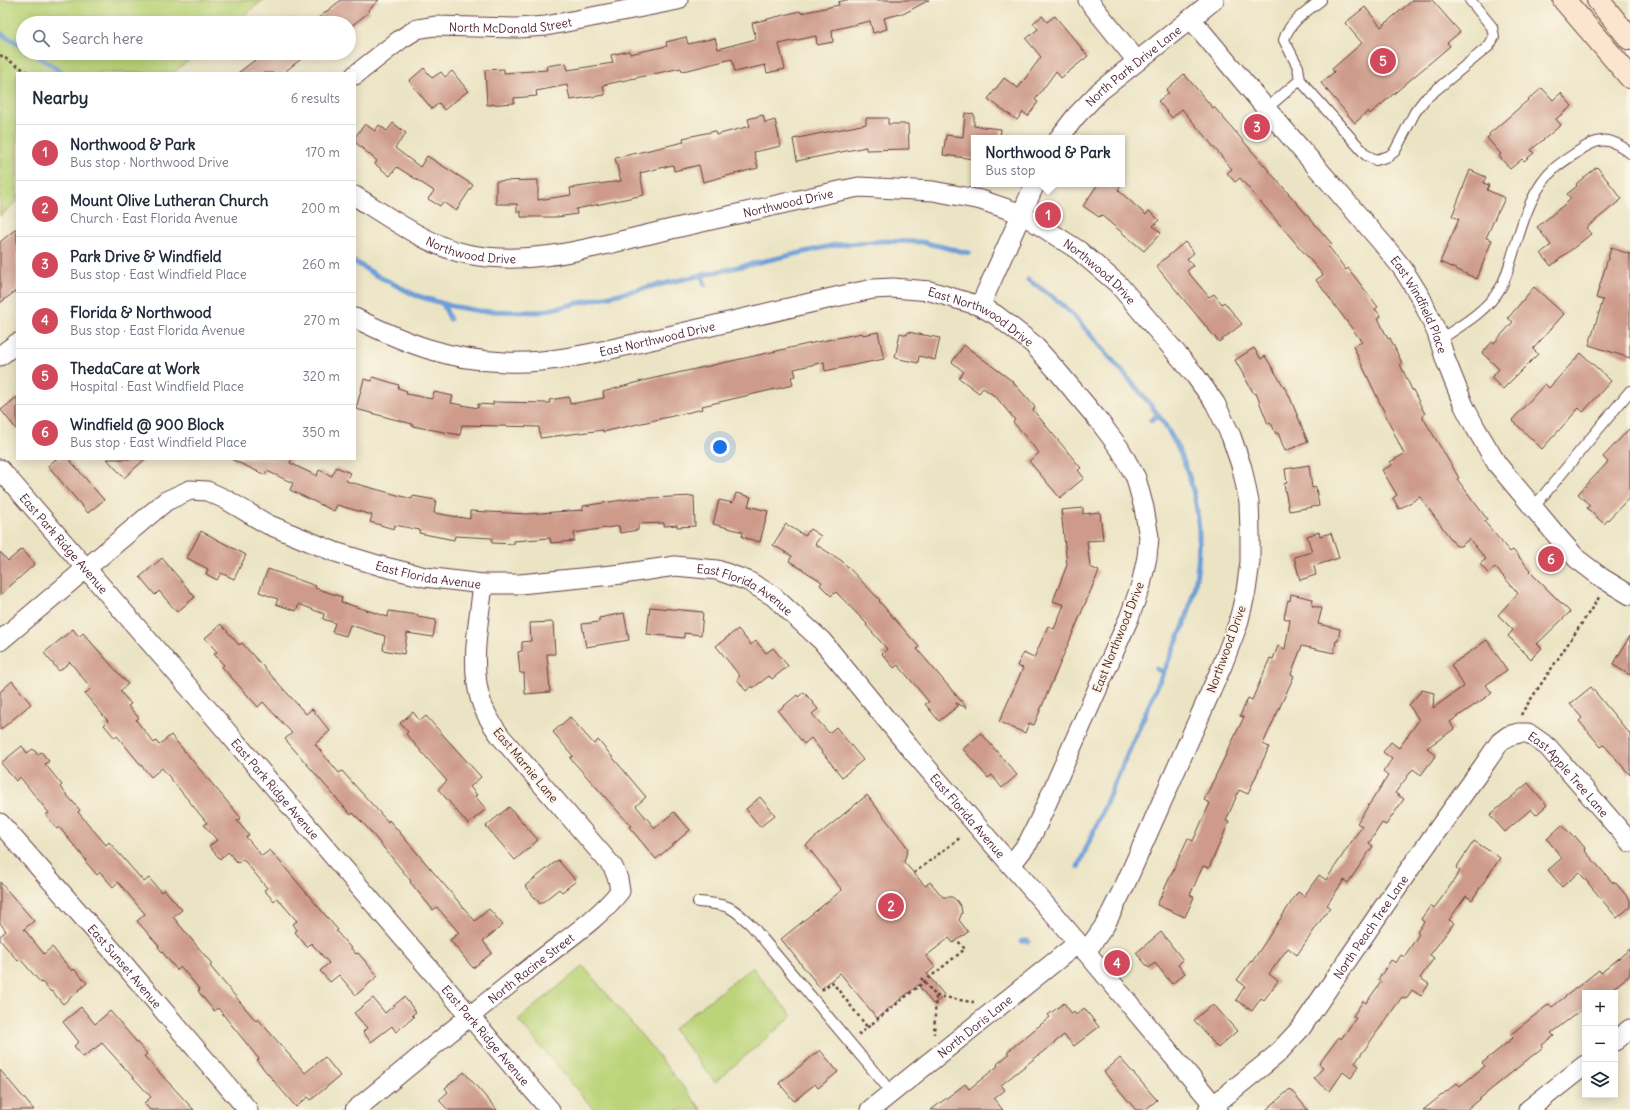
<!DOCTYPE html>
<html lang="en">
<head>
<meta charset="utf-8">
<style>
	:root { --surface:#fff; --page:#f6f6f7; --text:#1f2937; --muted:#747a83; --line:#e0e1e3; --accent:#d1495b }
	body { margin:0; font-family:Delius,sans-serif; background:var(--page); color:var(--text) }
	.controls { position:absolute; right:12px; bottom:12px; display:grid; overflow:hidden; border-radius:0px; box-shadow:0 2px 10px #0003 }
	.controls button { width:36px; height:36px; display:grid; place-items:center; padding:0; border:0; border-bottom:1px solid var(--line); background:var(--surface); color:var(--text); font:20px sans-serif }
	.you { position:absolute; left:720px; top:447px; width:14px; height:14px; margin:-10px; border:3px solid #fff; border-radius:50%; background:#1a73e8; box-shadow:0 0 0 6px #1a73e833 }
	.badge { display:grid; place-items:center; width:26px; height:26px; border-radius:50%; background:var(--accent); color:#fff; font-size:13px; font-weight:700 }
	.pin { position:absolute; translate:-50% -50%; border:2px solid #fff; box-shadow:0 1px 4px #0006 }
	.popup { position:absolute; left:971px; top:135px; width:154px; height:52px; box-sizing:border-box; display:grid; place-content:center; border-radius:0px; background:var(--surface); filter:drop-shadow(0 1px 3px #0005); font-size:13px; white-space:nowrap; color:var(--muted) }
	.popup b { font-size:15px; color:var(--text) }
	.popup::after { content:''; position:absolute; left:50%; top:100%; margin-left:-8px; border:8px solid transparent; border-top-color:var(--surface) }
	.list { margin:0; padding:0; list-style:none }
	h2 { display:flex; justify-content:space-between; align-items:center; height:52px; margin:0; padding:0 16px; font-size:17px }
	h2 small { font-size:13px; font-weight:400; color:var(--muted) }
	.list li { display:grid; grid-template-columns:26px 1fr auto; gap:12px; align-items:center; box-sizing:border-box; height:56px; padding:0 16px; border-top:1px solid var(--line) }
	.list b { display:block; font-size:15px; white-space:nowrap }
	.list p { margin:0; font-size:13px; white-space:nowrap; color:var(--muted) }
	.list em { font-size:13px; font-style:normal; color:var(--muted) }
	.icon { flex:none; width:22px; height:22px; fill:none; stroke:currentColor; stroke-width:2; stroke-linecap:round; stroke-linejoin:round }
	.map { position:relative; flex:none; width:1630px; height:1110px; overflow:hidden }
	.search { position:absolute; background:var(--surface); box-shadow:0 2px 10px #0003; left:16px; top:16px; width:340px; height:44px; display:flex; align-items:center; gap:10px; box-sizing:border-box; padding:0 14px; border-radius:22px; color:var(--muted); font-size:15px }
	.panel { position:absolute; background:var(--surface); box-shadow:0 2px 10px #0003; left:16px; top:72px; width:340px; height:388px; border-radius:0px }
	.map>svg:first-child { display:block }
</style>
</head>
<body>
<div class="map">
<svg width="1630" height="1110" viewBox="0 0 1630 1110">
	<rect width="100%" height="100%" fill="#fcf5e5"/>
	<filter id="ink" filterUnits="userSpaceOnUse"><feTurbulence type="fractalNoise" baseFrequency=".025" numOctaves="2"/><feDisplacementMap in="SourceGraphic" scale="8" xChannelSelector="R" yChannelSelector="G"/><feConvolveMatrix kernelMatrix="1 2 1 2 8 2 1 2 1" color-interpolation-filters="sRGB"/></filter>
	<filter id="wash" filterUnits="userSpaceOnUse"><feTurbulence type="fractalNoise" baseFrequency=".012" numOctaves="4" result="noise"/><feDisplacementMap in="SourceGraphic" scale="16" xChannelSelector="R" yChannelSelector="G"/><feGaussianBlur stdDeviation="0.9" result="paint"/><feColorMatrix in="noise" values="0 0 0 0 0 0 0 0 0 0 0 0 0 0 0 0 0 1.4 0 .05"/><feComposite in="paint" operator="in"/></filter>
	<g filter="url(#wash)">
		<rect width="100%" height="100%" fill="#ebe4c4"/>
		<path fill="#bbd479" stroke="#827a52" d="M0,0h263l-28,23h-212v30h175l-25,20h-156v128l-17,15z
			M583,966l64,76 55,68h-108l-76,-90z
			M752,967l40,49 -77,66 -42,-53z"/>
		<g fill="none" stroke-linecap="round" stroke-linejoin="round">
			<path stroke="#6d9ed7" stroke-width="5" d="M0,33l23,14
				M32,53l32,20
				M355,262l21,13 39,20 36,11 29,5 59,1 296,-67 49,-4 38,1 47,11
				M702,276l3,9
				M1028,280c11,7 22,14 32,23 20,17 36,38 53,58 17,19 34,38 48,58 43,63 48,136 23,206l-106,242
				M443,304l7,15
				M1151,420l7,-5
				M1156,669l7,3
				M1022,941h6"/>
		</g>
		<g id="blocks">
			<path fill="#ce9b8b" d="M341,0h38l-11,10 1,2 -19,15 -1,-4h-37z
				M846,0h83l-24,13 -21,5 3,11 -14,4 -3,-12 -38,9 1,12 -16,3 -1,-9 -37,8 6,25 -18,4 -2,-8 -30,7 -3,-13 -40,10 -10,2 -1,-3 -78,17 2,10 -35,5 -3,-15 -31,6 1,5 -23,2v5l-27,2 -2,-35 19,-1v4l43,-3 -1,-4 20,-3 2,7 45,-7 -2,-8 18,-4 1,3 37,-8 -1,-4 20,-5 2,7 27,-6 3,11 38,-10 -4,-16 48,-12 1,2 38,-8 -1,-3z
				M1413,0h19l28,32 -13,11 3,3 -80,68 -2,-3 -13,12 -34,-40 13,-11 -2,-3 30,-26 -17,-20 20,-16 16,20z
				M1042,16l5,6 8,-6 33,40 -27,22 -5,-7 -21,29 3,2 -10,14 -5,-4 -6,8 -29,-21 16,-21 14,10 23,-31 -15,-18 12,-10 -5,-6z
				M264,53h45l-26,20h-45z
				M424,68l8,10 9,-6 4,5 7,-6 16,20 -24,19 -5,-7 -7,6 -23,-28z
				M1184,74l29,34 1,-1 118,137 -3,3 17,23 2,-2 30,39 -3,2 6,7 -3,2 10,21 2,-1 12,25 -2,1 12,26h1l12,24 -3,2 37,62 -2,1 30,40 -3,2 26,31 3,-2 17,20 -1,1 41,41 -33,32 5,4 -11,11 -23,-23 5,-6 -15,-15 20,-22 -23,-26 -7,6 -8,-9 6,-5 -17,-20 -8,7h-5l-36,-49 -21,12 -6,-11 4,-3 -15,-25 10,-5 -2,-3 14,-8 -51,-108 9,-4 -46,-62 7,-5 -83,-97 -5,4 -8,-9 5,-4 -50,-60 -10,9 -14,-17 11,-8 -3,-3z
				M1542,88l11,12 8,-7 11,13 -16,13 5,6 -30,25 3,3 -10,8 -2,-2 -12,10 -11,-13 2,-2 -14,-16 3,-3 -1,-1z
				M965,113l9,1v12l27,3 -1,9h-26v21l-31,-4 3,-20 17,2z
				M763,115l2,8 10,-3 6,26 -27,6 4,16 -55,14 -4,-17 -25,6 -1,-6 -33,8 4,22 -68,14 1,5 -20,3h-36v-5h-4v-8h-21v-23l42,-1v20l33,-5 -1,-7 51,-7 -6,-23 69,-16 -1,-4 32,-7 1,4 34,-9 -2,-7z
				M866,118h22v6h20l1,25 -43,1v-3l-69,14 -4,-22 73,-15z
				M393,123l13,10 -11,15 25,19 7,-11 46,29 -17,26 -13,-9 -3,4 -12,-7 6,-8 -37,-24 -7,9 -15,-12 2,-3 -22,-19v-5l10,-13 10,7 4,-6 8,6z
				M1597,167l25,32 -36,29 5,6 -40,32 -10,-13 10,-8 -14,-18 34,-28 -4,-5 10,-8 -1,-2z
				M1470,170l16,7 -3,6 6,2 -2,5 18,8 -6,13h-1l-12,27 6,2 -15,39 -37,-17 19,-43 -7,-3z
				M1098,184h24l-4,6 28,25 3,-4 10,9 -6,6 8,7 -17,18 -43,-36 -2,2 -16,-11z
				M17,228v62l-17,13v-61z
				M1185,242l9,11 -7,6 6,7 -6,5 22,26 5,-3 8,10 2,-2 18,22 -23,18 -63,-76z
				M1611,248l19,6v104l-41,-13 14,-45 -7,-2z
				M1534,287l30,27 -31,35 5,5 -35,35 -12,-11 8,-9 -17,-16 10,-11 2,1 19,-21 -5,-4z
				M878,332l6,27 -59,12 -1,-9 -30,7 2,7 -5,1 2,8 -91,21 1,3 -100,23v-2l-63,8 -1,-11 -77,-2 -2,10 -48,-9v-2l-56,-15 8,-30 8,2 1,-4 26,8 -1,3 9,3 -1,3 26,5 2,-7 19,4 -2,7 27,5v-4l15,1v-3l57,1 -1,-3 20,-3 1,7 34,-6 -1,-6 43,-12 171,-38 45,-9 1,2z
				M908,332l32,6 -5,22 -16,-4 -1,7 -23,-5 5,-25 7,2z
				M964,345l48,36 23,26 -2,3 48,58 -3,2 6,8 -24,20 -31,-37 10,-8 -26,-31 2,-2 -19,-23 -13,-9 -4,5 -20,-15 5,-6 -12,-10z
				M1254,348l7,11 4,-3 24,39 19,47 -23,9 -7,-18 -2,1 -5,-11 -3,1 -12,-31 -2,1 -19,-34z
				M1581,353l30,28 -28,31 -4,-4 -37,41 -30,-29 33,-36 4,4z
				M17,397v33l-16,-20z
				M1630,428v69l-26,27 -17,-16 3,-3 -12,-11 30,-32 -5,-5z
				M56,459h13l35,41 -16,13 -40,-47z
				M107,459h38l-21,19z
				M231,459h61l-2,4 27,13 2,-6 13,6 4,-9 14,6 -4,8 66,18 1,-3 23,4 -2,13 36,6v-8l56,3 57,-4v-4l46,-7 65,-3 1,30 -18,1v-2l-13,1v-3l-26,1v6l-18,3 -1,-7 -45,7v8l-23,2 -1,-5 -36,3v3l-22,-1v-5l-37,-2 -1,4 -35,-7 1,-3 -25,-5 -1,4 -24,-7 2,-7 -35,-10 -3,6 -44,-21 3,-7 -26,-12 -2,4z
				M1309,465l3,23 4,-1 3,19 -30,5 -5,-27 3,-1 -2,-14z
				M736,493l15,4 -3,9 20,5 -8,31 -18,-5 1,-5 -30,-8 6,-24 14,3z
				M1083,508v6l17,-2 3,28 -16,1 3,26 9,4 -65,154 -5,-2 -4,10 -26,-11 24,-54 -6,-2 6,-13 11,5 14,-32 6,3 10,-24 -11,-4 14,-36 -6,-55z
				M786,524l19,12 5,-7 11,7 -6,8 27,17 38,39 -1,1 40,46 -2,2 50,59 -11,-5 2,3 -19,15 -14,-17 4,-2 -31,-37 -4,3 -12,-14 5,-5 -21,-24 1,-1 -31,-32 -5,4 -11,-11 2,-3 -33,-21 3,-5 -19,-11z
				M201,531l45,24 -12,24 -13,-6 -4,7 -11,-6 2,-5 -21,-11z
				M1319,532l1,4 11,-3 8,25 -25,8 2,9 -16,5 -6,-23 18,-5 -5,-16z
				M22,549l13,15 -35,31v-43l8,9z
				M162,558l33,39 -18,15 -18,-21 -4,4 -15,-18z
				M268,569l48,17 -1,2 27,9 -1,5 47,15 1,-6 29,4v2l18,3 -3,17 -26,-4 -3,21 -21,-4 2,-14 -35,-11 -4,11 -14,-4 3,-9 -12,-4 1,-5 -25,-10 -3,7 -20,-7 2,-5 -19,-7z
				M1291,594l22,5 -1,7 10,2 -4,16 22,5 -2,12h-2l-2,12 -32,-7 -11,28 3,2 -31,68 6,3 -21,47 -9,-4 -13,31 3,1 -20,46 -6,-2 -13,29 4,2 -9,20 -28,-12 31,-67 5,3 17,-38 -6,-3 40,-83 -4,-1 8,-18 4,2 18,-42 3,1 5,-13 7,3 5,-29 -6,-2 4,-18 2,1z
				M650,607l53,5 -2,23 -17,-2v5l-37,-4z
				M624,613l5,27 -43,7 -4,-23 17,-2v-4z
				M553,622l2,32h-8l3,38 -25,2 -1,-21h-4l-2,-21 4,-1v-9l9,-1 -1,-18z
				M221,624l18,21 3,-2 64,71 6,-5 18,22 -15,13 24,29 3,-2 46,51 1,-2 86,101 14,-12 14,16 -20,16 9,12 -19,15 -23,-28 9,-7 -22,-26 -4,3 -23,-28 1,-1 -46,-56 -12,-12 -2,2 -66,-76 7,-6 -29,-31 -5,5 -36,-40 2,-2 -10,-11 3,-2 -12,-14z
				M73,629l6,8 4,-4 45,51 -8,7 11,13 -3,2 11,12 -3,2 18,23 2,-2 3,4 12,-10 70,83 -4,3 12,14 -3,2 16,19 8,-6 68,80 -2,1 20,23 2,-1 20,23 -22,19 -17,-20 -9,7 -10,-11 9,-8 -18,-20 -4,4 -12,-15 2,-2 -4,-6 4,-3 -20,-23 -3,3 -10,-11 3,-2 -24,-29 -5,4 -10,-11 -8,7 -11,-13 8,-6 -13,-15 3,-2 -45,-55 -11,9 -34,-41 -2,2 -11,-13 4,-4 -23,-27 6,-6 -21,-26 -11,9 -15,-18z
				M738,629l13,16 5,-4 10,12 7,-5 15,18 -16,13 -3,-3 -16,12 -1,-2 -6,5 -9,-12 3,-3 -24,-30z
				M1630,636v39l-17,-10z
				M1487,640l20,30 -21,15 6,8 -42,29 4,7 -27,19 9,7 -15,20 -8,-6 -18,24 9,6 -18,26 -4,-2 -13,20 4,3 -25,37 -4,-3 -17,25 3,2 -33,48 -9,-7 -19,26 9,7 -14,19 -3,-2 -9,13 -16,-11 9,-14 -8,-6 14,-19 1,1 46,-70 6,4 15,-21 7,5 36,-54 -5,-3 31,-47 -5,-4 9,-13 -9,-7 8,-10 8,6 20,-28 -10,-15 13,-15 12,3 -1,15 31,-22 -13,-21z
				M12,681l19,23 -31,26v-38z
				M1591,687l39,47v41l-26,-30 -3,2 -22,-26 3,-3 -12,-14z
				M804,692l14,17 -6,5 17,19 7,-6 27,33 -21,17 -31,-39 -7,6 -26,-33 19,-16 1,2z
				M413,712l7,9 6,-5 55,61 -11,10 7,8 -2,1 11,13 -18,15 -30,-35 9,-8 -41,-47 2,-2 -8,-9z
				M570,717l24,27 4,-4 48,57 -10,9 19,22 19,-16 16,18 -34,29 -27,-32 2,-1 -61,-68 3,-2 -20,-24z
				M981,733l36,42 -15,13 -10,-13 -4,3 -25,-29z
				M22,746l5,7 6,-4 5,6 3,-3 8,9 -4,3 17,21 -2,2 20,23 -2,2 28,33 3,-3 35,40 5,-4 12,14 3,-3 18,21 -9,7 39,47 -2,2 46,55 2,-2 47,54 20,-16 15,19 -29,24 -3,-3 -12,10 -39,-46 2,-2 -41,-51 -4,3 -16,-20 2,-1 -19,-23 -4,3 -19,-23 1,-1 -22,-25 8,-7 -27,-32 -5,5 -13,-15 -3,3 -12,-14 1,-1 -27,-33 -2,2 -11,-14 3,-2 -29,-36 -4,4 -15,-18z
				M1528,783l19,22 -11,10 -5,-6 -26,23 -15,-17z
				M867,795l41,53 -4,14 21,24 5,-4 13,15h9l5,4 4,6 1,6 -3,7 9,12 -15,11 -4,-5 -23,18 9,11 -8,7 18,22 -12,8 -15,-19 -41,33 -37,-45 -19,16 -40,-50 61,-49 -36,-45z
				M760,797l15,18 -15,12 -14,-18z
				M509,807l29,33 -23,20 -29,-34z
				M1562,825l11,12 2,-1 10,12 -1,2 29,33 1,-2 16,19v7l-13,11 -38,-46 -17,15 -14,-17 14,-12 -15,-19z
				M1474,841l26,17 -28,42 -6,-4 -17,24 5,3 -24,32 4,3 -14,20 9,6 -8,12 -9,-6 -6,9 -4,-2 -47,66 4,3 -8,12 -8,-6 -13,19 -16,-12 9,-12 -4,-3 20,-27 2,2 15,-21 -3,-2 10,-15 3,2 15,-21 -3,-2 13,-20 5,3 5,-8 3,2 15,-23 -2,-2 7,-10 -3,-3 10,-14 3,3 10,-13 16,-24 -4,-3z
				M558,860l18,21 -14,11 -3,-3 -19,15 -15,-18z
				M0,882l34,39 -10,8 20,25 8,-7 20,24 2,-2 13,14 -24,21 -11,-13 -1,1 -9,-10 -1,1 -21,-24 -2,2 -18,-21v-4l6,-5 -6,-8z
				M1161,932l22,28 -5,5 7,8 -13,11 -17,-21 -6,5 -13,-15z
				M1630,949v26l-23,18h-22v14l-34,26 3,3 -12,9 1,2 -77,63h-43l34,-27 3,3 25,-20 -3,-3 31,-25 -3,-3 39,-31 3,3 47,-37 2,3z
				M404,997l12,15 -4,3 2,2 -18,15 -4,-6 -21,16 -8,-10 4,-4 -13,-15 19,-15 12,15z
				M1064,1003l8,11 2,-2 2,3 8,-7 15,19 -25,19 -10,-11 -63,50 4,5 -11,9 9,11h-72l34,-26 4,5 29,-23 -1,-2 12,-10 -2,-2 43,-35 -2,-2z
				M1210,1006h5l22,25 -19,17 -24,-28z
				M81,1007l14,17 15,-13 37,43 -3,2 50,54h-44l-6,-7 7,-6 -49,-54 -19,14 -9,-11 5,-4 -16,-20z
				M820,1050l18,22 -20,16 -3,-4 -21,17 -15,-18z
				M1120,1058l37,42 -12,10h-9l-32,-38z
				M0,1070l34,40h-34z
				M464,1072l33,38h-49l-9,-10 9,-8 -3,-4z
				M1290,1089l18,21h-42z"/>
		</g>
	</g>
	<g filter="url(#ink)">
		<use href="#blocks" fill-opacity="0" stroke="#623d42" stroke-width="1"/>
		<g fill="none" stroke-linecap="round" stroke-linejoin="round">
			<defs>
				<path id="lane" d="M1300,80l66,75 10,5 13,-4 6,-5 20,-39 10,-13 64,-53 5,-9 -2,-10 -22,-27
					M1266,109l34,-29 -2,-13 -14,-27c5,-18 23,-29 37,-40
					M1439,340c23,-15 48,-29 62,-53 7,-13 10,-29 15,-43 8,-27 18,-58 40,-77 6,-5 14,-10 20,-14 21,-16 34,-17 54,0
					M1533,508l97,-117
					M698,902c31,3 32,3 54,24l140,167"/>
				<g id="street">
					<path d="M1088,0l49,61"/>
					<path id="s1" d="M1191,19l78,93 114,132 20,25 18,29 16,35 9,28 18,45 11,21 22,37 60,72 20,23 25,19 28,17"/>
					<path id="s2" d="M355,75l46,-36 16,-10 18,-3 83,2 28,-2 132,-26"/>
					<path id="s3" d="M1059,138l17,-22 24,-25 114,-91"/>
					<path id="s4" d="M355,196c32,20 75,51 112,58 64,13 126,-7 187,-21 57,-13 114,-26 171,-39l34,-7 74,4 48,9 41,14 56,36 40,34 76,90 21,29 16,33 11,32 7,34 1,30v30l-4,29 -8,33 -16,42 -98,221 -19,38 -19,27"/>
					<path d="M980,306l55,-122"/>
					<path id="s5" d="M355,318c50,25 93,42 150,44 51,2 105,-13 155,-24 60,-14 120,-28 180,-42l33,-7 20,-1 37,3 50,15 16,9 37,29 26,29 40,48 21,28 16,29 8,30 5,29 -2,20 -6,28 -12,33 -91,205 -10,20 -17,22"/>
					<path d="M0,356l17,-13"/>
					<path id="s6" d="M0,469l211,244 339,397"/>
					<path id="s7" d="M0,641l166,-140 24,-11 17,1 18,8 42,25 68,28 46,14 44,11 58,7h37l102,-10 53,-8 42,4 31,11 25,15 49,45 87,106 177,205 132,158"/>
					<path id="s8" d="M0,823l111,126 137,161"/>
					<path d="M1615,1041l15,-12"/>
					<path id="s9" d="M355,1110c58,-47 116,-96 175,-142 28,-23 68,-48 90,-77l-2,-12 -5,-12 -112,-130c-9,-12 -17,-24 -21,-39 -10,-36 -1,-77 3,-114"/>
					<path id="s10" d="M870,1110l208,-167"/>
					<path id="s11" d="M1208,1110l68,-55 25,-27 112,-164 69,-96 18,-26 8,-6 11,-3h9l20,14 82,95"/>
					<path d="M1528,1110l57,-45"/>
				</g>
				<path id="secondary" d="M1564,0l66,77
					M1598,0l32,39"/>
			</defs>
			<use href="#lane" stroke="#623d42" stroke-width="12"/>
			<use href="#street" stroke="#623d42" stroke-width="21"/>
			<use href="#secondary" stroke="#623d42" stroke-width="24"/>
			<path stroke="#623d42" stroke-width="2.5" stroke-dasharray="3 3" stroke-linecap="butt" d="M0,55l29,18
				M1521,715l2,-4 77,-115
				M914,873l47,-36
				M921,978l15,18 -2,38
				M822,990l10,-8 36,46
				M936,996c13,1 25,5 38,6
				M858,1035l107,-86 -8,-9"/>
			<use href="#lane" stroke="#fff" stroke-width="10"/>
			<use href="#street" stroke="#fff" stroke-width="19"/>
			<use href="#secondary" stroke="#fbe5cf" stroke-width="22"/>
		</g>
	</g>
	<g text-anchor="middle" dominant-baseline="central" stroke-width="4" stroke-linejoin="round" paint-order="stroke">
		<g font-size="12" fill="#4a1f2b" stroke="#fcf5e5">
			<text stroke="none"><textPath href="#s2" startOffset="171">North McDonald Street</textPath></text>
			<text stroke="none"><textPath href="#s3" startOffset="104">North Park Drive Lane</textPath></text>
			<text stroke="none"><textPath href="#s4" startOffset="454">Northwood Drive</textPath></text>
			<text stroke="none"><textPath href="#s4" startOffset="130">Northwood Drive</textPath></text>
			<text stroke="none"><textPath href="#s4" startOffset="790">Northwood Drive</textPath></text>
			<text stroke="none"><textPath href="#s1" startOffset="367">East Windfield Place</textPath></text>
			<text stroke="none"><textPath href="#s5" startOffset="648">East Northwood Drive</textPath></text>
			<text stroke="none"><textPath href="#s5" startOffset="312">East Northwood Drive</textPath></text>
			<text stroke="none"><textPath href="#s6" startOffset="98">East Park Ridge Avenue</textPath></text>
			<text stroke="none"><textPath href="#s7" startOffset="499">East Florida Avenue</textPath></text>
			<text stroke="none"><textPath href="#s7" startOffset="823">East Florida Avenue</textPath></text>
			<text transform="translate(1118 637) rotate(-68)">East Northwood Drive</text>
			<text transform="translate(1226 649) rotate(-70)">Northwood Drive</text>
			<text transform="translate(526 765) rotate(50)">East Marnie Lane</text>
			<text stroke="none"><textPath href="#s11" startOffset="561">East Apple Tree Lane</textPath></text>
			<text stroke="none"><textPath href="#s6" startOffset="422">East Park Ridge Avenue</textPath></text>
			<text stroke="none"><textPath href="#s7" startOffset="1146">East Florida Avenue</textPath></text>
			<text stroke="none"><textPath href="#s11" startOffset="247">North Peach Tree Lane</textPath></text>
			<text stroke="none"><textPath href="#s8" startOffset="190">East Sunset Avenue</textPath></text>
			<text stroke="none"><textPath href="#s9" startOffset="226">North Racine Street</textPath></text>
			<text stroke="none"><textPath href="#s10" startOffset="134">North Doris Lane</textPath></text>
			<text stroke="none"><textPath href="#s6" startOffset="746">East Park Ridge Avenue</textPath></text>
		</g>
	</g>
</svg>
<div class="controls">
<button>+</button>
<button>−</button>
<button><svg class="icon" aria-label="layers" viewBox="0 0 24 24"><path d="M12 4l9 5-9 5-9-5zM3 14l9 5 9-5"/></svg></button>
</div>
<div class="you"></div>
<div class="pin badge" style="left:1048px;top:215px">1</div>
<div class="popup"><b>Northwood &amp; Park</b>Bus stop</div>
<div class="pin badge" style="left:891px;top:906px">2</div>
<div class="pin badge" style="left:1257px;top:127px">3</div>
<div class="pin badge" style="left:1117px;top:963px">4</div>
<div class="pin badge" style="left:1383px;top:61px">5</div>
<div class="pin badge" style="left:1551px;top:559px">6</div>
<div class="search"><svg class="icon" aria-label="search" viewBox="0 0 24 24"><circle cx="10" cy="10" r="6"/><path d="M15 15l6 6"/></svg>Search here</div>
<section class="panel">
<h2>Nearby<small>6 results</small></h2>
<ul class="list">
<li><span class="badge">1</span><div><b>Northwood &amp; Park</b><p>Bus stop · Northwood Drive</p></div><em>170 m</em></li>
<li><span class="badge">2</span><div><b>Mount Olive Lutheran Church</b><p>Church · East Florida Avenue</p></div><em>200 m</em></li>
<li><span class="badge">3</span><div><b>Park Drive &amp; Windfield</b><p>Bus stop · East Windfield Place</p></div><em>260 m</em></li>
<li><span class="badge">4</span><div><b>Florida &amp; Northwood</b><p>Bus stop · East Florida Avenue</p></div><em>270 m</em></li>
<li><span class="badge">5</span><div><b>ThedaCare at Work</b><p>Hospital · East Windfield Place</p></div><em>320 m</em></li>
<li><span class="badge">6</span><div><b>Windfield @ 900 Block</b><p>Bus stop · East Windfield Place</p></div><em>350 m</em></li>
</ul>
</section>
</div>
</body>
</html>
